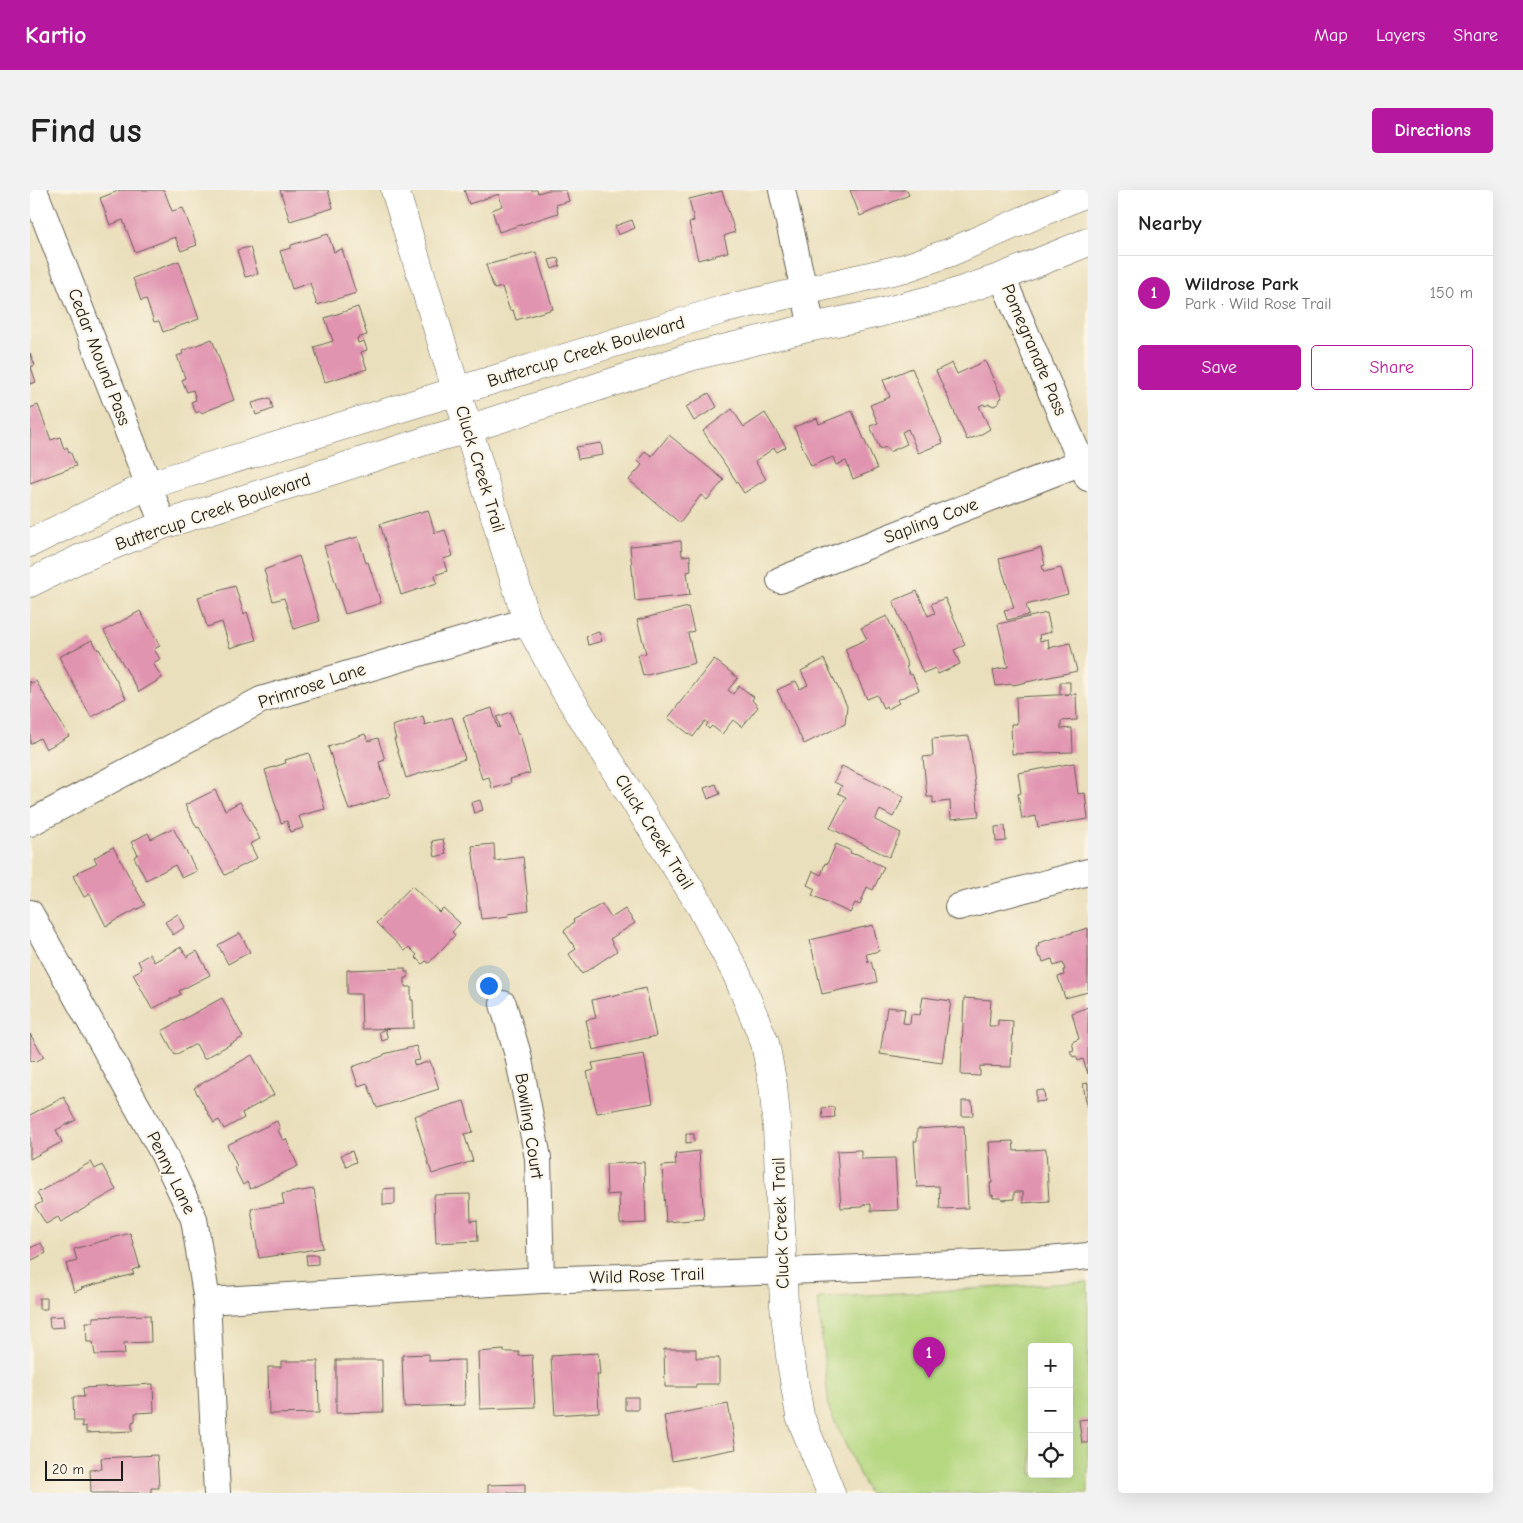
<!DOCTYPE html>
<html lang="en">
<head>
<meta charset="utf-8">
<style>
	:root { --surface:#fff; --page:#f2f2f2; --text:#222; --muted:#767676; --line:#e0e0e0; --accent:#b5179e }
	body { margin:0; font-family:"Comic Neue",sans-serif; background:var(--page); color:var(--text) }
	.controls { position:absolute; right:15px; bottom:15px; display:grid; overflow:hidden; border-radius:5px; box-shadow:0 5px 20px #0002 }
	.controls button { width:45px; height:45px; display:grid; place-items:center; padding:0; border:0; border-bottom:1px solid var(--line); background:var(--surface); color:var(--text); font:25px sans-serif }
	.scale { position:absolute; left:15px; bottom:12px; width:78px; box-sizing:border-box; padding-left:5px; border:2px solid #1c1c1c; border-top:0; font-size:14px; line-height:18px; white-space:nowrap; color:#1c1c1c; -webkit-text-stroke:4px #fcf5e5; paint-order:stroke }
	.you { position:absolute; left:458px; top:795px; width:18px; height:18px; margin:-12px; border:4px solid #fff; border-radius:50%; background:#1a73e8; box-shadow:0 0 0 8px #1a73e833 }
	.badge { display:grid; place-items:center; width:32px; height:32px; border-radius:50%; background:var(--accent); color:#fff; font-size:16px; font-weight:700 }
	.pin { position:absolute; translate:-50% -41px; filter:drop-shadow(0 1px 2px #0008) }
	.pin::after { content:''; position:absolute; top:26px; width:18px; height:15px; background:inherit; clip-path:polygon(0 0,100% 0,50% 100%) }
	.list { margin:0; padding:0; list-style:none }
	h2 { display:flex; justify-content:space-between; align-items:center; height:65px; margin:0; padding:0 20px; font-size:21px }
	h2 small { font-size:16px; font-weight:400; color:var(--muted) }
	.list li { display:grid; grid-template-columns:32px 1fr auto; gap:15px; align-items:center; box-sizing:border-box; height:75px; padding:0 20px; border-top:1px solid var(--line) }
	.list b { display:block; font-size:19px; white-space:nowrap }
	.list p { margin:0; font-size:16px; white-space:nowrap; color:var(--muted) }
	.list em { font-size:16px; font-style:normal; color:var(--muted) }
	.actions { display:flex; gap:10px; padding:15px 20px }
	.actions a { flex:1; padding:11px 0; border:1px solid var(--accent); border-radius:5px; text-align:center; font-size:18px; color:var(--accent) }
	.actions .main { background:var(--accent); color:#fff }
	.icon { flex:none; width:28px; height:28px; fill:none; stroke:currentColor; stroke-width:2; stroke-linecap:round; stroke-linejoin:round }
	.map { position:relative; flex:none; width:1058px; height:1303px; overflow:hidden; border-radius:5px }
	header { display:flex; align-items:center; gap:30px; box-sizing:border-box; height:70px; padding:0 25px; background:var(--accent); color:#fff }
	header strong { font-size:24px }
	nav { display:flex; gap:28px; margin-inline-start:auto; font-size:18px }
	.intro { display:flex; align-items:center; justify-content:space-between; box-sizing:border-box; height:120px; padding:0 30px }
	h1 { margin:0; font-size:35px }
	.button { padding:12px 22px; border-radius:5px; background:var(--accent); color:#fff; font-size:18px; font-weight:700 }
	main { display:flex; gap:30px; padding:0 30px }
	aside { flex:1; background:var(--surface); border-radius:5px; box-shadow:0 5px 20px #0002 }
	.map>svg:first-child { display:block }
</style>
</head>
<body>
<header>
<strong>Kartio</strong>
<nav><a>Map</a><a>Layers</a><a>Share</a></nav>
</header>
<div class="intro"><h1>Find us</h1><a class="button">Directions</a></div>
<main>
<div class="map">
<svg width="1058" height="1303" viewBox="0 0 1058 1303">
	<rect width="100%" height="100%" fill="#fcf5e5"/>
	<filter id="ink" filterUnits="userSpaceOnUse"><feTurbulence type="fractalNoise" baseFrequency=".02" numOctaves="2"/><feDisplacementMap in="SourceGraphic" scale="10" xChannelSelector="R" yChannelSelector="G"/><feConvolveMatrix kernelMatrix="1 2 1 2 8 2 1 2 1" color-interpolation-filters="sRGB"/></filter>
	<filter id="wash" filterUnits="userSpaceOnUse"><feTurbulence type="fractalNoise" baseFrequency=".0096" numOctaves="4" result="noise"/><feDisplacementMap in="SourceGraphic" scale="20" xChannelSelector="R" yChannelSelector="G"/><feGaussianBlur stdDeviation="1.12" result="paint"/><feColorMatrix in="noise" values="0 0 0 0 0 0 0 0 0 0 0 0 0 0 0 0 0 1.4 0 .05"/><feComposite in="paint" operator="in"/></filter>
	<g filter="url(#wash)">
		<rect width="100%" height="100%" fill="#eadfbc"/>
		<path fill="#b4d77f" stroke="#687a4e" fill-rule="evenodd" d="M1058,1092v211h-220l-39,-84 -11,-111zM1002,1157h37v127h-37z"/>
		<g id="blocks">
			<path fill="#e194b0" d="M91,0h43l8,21 11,-3 14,37 -16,6 -6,-14 -40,15 -12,-32 -13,5 -10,-27z
				M250,0h48l5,18 -43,13z
				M434,0h73l1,3 10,-3h18l3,11 -13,4 2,8 -59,19 -7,-22 10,-4 -3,-12 -30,10z
				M820,0h57l2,5 -49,21z
				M692,1l13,41 -11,4 4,16 -30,8 -9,-37 5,-2 -5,-22z
				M602,30l3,8 -17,7 -3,-9z
				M298,44l6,18 8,-3 14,44 -39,12 -7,-22 -18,6 -12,-38 11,-3v-3z
				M220,57l8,27 -13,3 -8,-27z
				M506,62l17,57 -37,11 -3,-10 -3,1 -8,-24 -8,2 -8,-24z
				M528,68l2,8 -8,3 -3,-9z
				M149,71l20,58 -36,13 -4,-11 -5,1 -8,-23 -5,2 -8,-23z
				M328,117l9,28 -10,3 1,5 6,-2 3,9 -6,2 6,17 -42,13 -11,-35 19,-6 -8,-23z
				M182,149l22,61 -33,13 -1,-2 -4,2 -5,-11 5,-2 -3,-10 -6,2 -5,-12 3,-2 -8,-22 6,-2 -1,-3z
				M0,163l5,12 -4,2 5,15 -6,2z
				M955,171l17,37 -2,1 -1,4 -5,3 -5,-2 -4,2 -1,-2 -5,2 11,23 -10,6 -13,5 -31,-69 16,-8 5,11z
				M882,178l31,75 -25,10 -10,-24 -6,3 5,12 -18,8 -2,-5 -7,2 -10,-23 8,-3 -8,-18 20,-8 -7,-17z
				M679,203l8,14 -23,14 -8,-14z
				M240,208l3,11 -17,6 -4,-12z
				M8,215l13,35 9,-3 4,12 3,-2 2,5 1,-1 6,15 -46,17v-75z
				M702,219l12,18 21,-14 21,34 -9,5 -3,-4 -19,13 11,18 -22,14 -41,-62z
				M822,221l25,58 -24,10 -7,-18 -10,4 -3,-8 -22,9 -17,-39 23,-9 2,6z
				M639,245l55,45 -17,20 -6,-5 -21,28 -51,-43 13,-15 -4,-4 7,-10 7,5z
				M571,253l2,12 -25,4 -2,-12z
				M398,320l7,23 10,-3 8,26 -10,3 4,12 -12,4 2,8 -36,12 -21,-71z
				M328,347l8,26 2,-1 13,41 -36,11 -21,-68z
				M651,351l1,15 8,-1 1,16 -4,1 3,23 -55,6 -5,-55z
				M1011,358l4,17 -3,1 2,6 17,-4 7,26 -42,11 3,10 -22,5 -3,-10 10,-2 -15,-49z
				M269,366l21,65 -26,8 -10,-31 -11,3 -9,-31z
				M205,396l9,28 3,-2 9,28 -26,8 -8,-26 -15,5 -9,-30z
				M887,401l11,25 7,-3 -4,-9 14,-6 20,47 -11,5 6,14 -22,10 -3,-6 -12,5 -30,-72z
				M658,417l6,24 -6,2 7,30 -52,13 -5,-21 8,-2 -9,-33z
				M110,421l20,35 -6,3 6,10 -7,4 9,15 -23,14 -35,-61z
				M1017,423l4,19 -12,3 1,6 8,-2 1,9 21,-5 7,28 -64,14 -1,-1 -16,2 -3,-16 15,-3 -10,-43z
				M857,426l21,50 -2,1 4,8 2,-1 7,16 -22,10 2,3 -12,6 -1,-3 -3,2 -6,-13 -10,4 -22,-50 22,-10 -6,-11z
				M569,442l3,9 -14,4 -2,-9z
				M62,450l6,10 1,-1 27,49 -35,19 -32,-60z
				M684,469l24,19 -10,12 5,4 6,-8 15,11 -2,3 6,7 -16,20 -9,-7 -11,14 -10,-8 -3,3 -3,-3 2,-3 -3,-2 -12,16 -25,-19z
				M794,469l23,47 -2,18 -41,20 -27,-54 19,-9 4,8 8,-4 -7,-14z
				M0,491l1,2 5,-2 33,55 -23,13 -6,-11 -10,6z
				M1030,492h10v12h-10z
				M1046,504l1,26 -16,1v8l11,-1 1,24 -61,2 -1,-30h6l-1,-27z
				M462,518l6,20 2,-1 -3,-10 14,-5 6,22h3l10,39 -20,6 1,4 -19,6 -3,-12 -7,2 -19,-62z
				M393,526l2,9 27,-8 13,42 -59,19 -12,-39h2l-4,-13z
				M335,544l3,7 10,-3 7,22 -6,2 11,34 -41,14 -21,-63z
				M939,546l10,80 -28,3 -1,-18 -17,2v-6h-6l-4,-40 10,-1 -1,-17z
				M279,563l16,56 -26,7 4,12 -13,4 -3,-11 -6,2 -16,-53 21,-7 -1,-3z
				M1044,573l4,31 7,-1 3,26 -50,8 -2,-11 -14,3 -4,-25 3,-1 -3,-20z
				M812,576l62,31 -11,20 -13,-7 -5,10 26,13 -12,24 -59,-29 16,-31 -8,-4 4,-7 -8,-4z
				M686,594l4,10 -12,5 -4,-11z
				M185,600l10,20 15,-8 20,37 -10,5 7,14 -32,17 -26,-48 -2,1 -12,-23z
				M450,610l3,10 -9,3 -3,-10z
				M975,636l1,15 -10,1 -1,-15z
				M143,638l24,43 -15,7 -7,-13 -29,15 -12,-23 4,-3 -7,-12 17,-9 3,6z
				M413,649l3,15 -11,3 -3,-16z
				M464,654l1,17 28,-4 6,53 -21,3 1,3 -28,3 -9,-73z
				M806,654l15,7 -1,2 6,2 1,-1 27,13 -11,23 -6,-3 -7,18 -5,-2 -5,10 -38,-18 3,-6 -8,-4 6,-14 8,4 4,-12 2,1z
				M83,657l32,58 -39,21 -16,-32 -6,3 -11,-21 6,-3 -1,-1 19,-9 -3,-5z
				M382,696l27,26 4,-4 17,15 -8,9 3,3 -26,28 -3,-2 -4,3 -7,-7 2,-2 -8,-8 -4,4 -29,-28z
				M572,714l9,14 14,-9 10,14 -25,16 7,12 -35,23 -13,-20 7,-5 -12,-18 10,-9 -1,-2z
				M148,724l7,13 -12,8 -8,-13z
				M843,735l6,26 -13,3 2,8 3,-1 2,8h1l3,13 -55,12 -12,-54z
				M1058,738v64l-23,6 -7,-21 6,-2 -1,-5h2l-2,-7 -9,3 -2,-7 -9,3 -2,-5h-2l-3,-10h3l-1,-4z
				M210,743l10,19 -22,12 -10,-19z
				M151,757l6,10 10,-6 13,24 -31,16 2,3 -29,15 -19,-35 9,-5 -4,-8 12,-7 4,8z
				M375,778v4h3v6h-3v9h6v13h2l1,28 -52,1 -1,-35h-14v-24z
				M616,798l10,48 -63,14 -7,-30 10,-2 -4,-18z
				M893,807l28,4 -9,62 -62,-9 7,-47 18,2 -2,14 7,1 1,-10 9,1z
				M192,808l21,39 -39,22 -8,-15 -21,11 -13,-24z
				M934,808l27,2 -2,26h9v-6l15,1 -2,46 -31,-1v10l-19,-1z
				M1058,817v67l-5,-15 -5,2 -2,-5 -3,1 -3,-6 4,-1 -2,-8 7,-3 -7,-26z
				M355,839l3,10 -6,2 -3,-9z
				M0,844l14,23 -9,5 -2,-2 -3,2z
				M386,856l4,14 -7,1 2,5 15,-5 9,28 -62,19 -10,-25 -9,3 -6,-19 31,-11 1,-2z
				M614,864l9,49 -56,10 -10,-41 7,-2 -2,-7z
				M222,865l22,40 -32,18 2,5 -20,11 -5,-9 -5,3 -20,-35z
				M1058,893v24h-1l-4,-23z
				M1014,900l1,11 -9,1v-11z
				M34,907l12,23 -20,10 6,12 -32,17v-44z
				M434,911l9,31 -9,2 9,27 -41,13 -18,-58z
				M932,911h10l1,15h-11z
				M804,917l1,10 -12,1 -1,-10z
				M247,931l3,8 -2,1 5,10 3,-1 12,27 -48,23 -3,-7 -4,3 -9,-18 3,-1 -10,-21z
				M934,936l4,82 -28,1 -1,-23 -22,1 -3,-46h3v-12z
				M656,944h8v8l-8,1z
				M983,951l1,10 32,-2 3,52 -26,2v-11h-9v7l-12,1 -1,-2h-8v-3l-2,1 -1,-13h2l-3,-41z
				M831,960v9l34,-1 3,52 -27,1v-7l-8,1v2l-22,1 -4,-57z
				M322,961l4,11 -10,4 -5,-11z
				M669,961l5,68 -38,3 -4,-56 14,-1 -1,-11z
				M61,972l4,7 7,-4 14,25 -55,32 -3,-5 -12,7 -11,-18 7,-4 -5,-9z
				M614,972l2,61 -26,1 -1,-30 -12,1 -1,-31z
				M365,998v16l-12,1v-16z
				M284,999l9,59 -64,10 -8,-49 33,-5 -2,-10z
				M440,1004l1,27 6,-1 1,21 -42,2 -2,-48z
				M100,1043l10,34 -8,3 2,4 -53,14 1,1 -8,3 -8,-28 11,-3 -3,-12z
				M11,1053l5,10 -16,8v-13z
				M276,1065h12v9l-11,1z
				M9,1108h8v11h-8z
				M120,1125l1,27 -27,1 1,11 -30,1 -2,-13h-6l-1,-20h7v-5z
				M33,1126l1,11 -14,1 -1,-11z
				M634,1159h32v9h23v26h-23v3h-31z
				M474,1160v2h15v4l13,-1 3,52 -55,2 -2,-57z
				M568,1163l2,22h-3l2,37 -44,3 -4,-59z
				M399,1164v7l35,-1 1,45 -61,2 -2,-52z
				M306,1170h46l1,52 -47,1z
				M251,1171h37l1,52 -50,1 -1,-47h13z
				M123,1194l1,28 -19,1v8l-3,1v9l-46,2v-7l-4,1v-6h-8l-1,-24h11l-1,-9z
				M595,1207h13v13h-13z
				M698,1214l8,45 -64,12 -8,-45z
				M1058,1229v24h-6l-3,-23z
				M127,1265l2,33h-8v5h-60l-1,-23 12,-1 -1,-11z
				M495,1294v9h-37v-8z"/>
		</g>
	</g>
	<g filter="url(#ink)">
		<use href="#blocks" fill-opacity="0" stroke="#646054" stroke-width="1"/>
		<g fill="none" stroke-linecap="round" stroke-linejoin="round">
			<defs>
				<path id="minor" d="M4,0l109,280 20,55
					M752,0l30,137
					M972,87l86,201
					M750,390l302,-118
					M0,633l231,-123 266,-79
					M928,717l130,-35
					M0,723l133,240 31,66 13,82 10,192
					M473,814l15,51 20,103 3,122
					M177,1111l334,-21 273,-10 235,-10 39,-4"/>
				<path id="tertiary" d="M365,0l132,431 36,66 137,218 37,70 28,68 8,42 4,42 7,178 6,51 10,60 31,77
					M0,353l119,-58 576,-176 180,-41 46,-16 137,-60
					M0,393l49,-24 84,-34 265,-85 40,-11 222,-72 122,-30 63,-13 73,-19 54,-18 86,-35"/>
			</defs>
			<use href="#minor" stroke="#646054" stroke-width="28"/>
			<use href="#tertiary" stroke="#646054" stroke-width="29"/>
			<use href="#minor" stroke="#fff" stroke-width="26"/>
			<use href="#tertiary" stroke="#fff" stroke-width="28"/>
		</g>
	</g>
	<g text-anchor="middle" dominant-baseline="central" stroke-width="4" stroke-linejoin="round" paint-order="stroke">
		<g font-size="18" fill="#1c1c1c" stroke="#fcf5e5">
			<text transform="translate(1004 160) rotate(67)">Pomegranate Pass</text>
			<text transform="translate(556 162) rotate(-17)">Buttercup Creek Boulevard</text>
			<text transform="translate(69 167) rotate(69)">Cedar Mound Pass</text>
			<text transform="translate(450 279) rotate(73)">Cluck Creek Trail</text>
			<text transform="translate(183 322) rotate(-19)">Buttercup Creek Boulevard</text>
			<text transform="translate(901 331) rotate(-21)">Sapling Cove</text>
			<text transform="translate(282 496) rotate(-18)">Primrose Lane</text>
			<text transform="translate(624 642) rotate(58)">Cluck Creek Trail</text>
			<text transform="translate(499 936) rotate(81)">Bowling Court</text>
			<text transform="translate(141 983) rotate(64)">Penny Lane</text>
			<text transform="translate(751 1033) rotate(-92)">Cluck Creek Trail</text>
			<text transform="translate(617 1086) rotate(-2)">Wild Rose Trail</text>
		</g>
	</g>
</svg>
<div class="controls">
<button>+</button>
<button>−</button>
<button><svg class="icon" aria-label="locate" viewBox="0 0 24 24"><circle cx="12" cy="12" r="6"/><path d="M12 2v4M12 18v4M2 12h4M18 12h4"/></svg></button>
</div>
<div class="scale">20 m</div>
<div class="you"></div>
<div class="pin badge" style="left:899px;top:1188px">1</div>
</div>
<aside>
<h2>Nearby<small></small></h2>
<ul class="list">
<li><span class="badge">1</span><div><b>Wildrose Park</b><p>Park · Wild Rose Trail</p></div><em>150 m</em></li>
</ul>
<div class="actions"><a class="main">Save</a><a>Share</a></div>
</aside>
</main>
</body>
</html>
